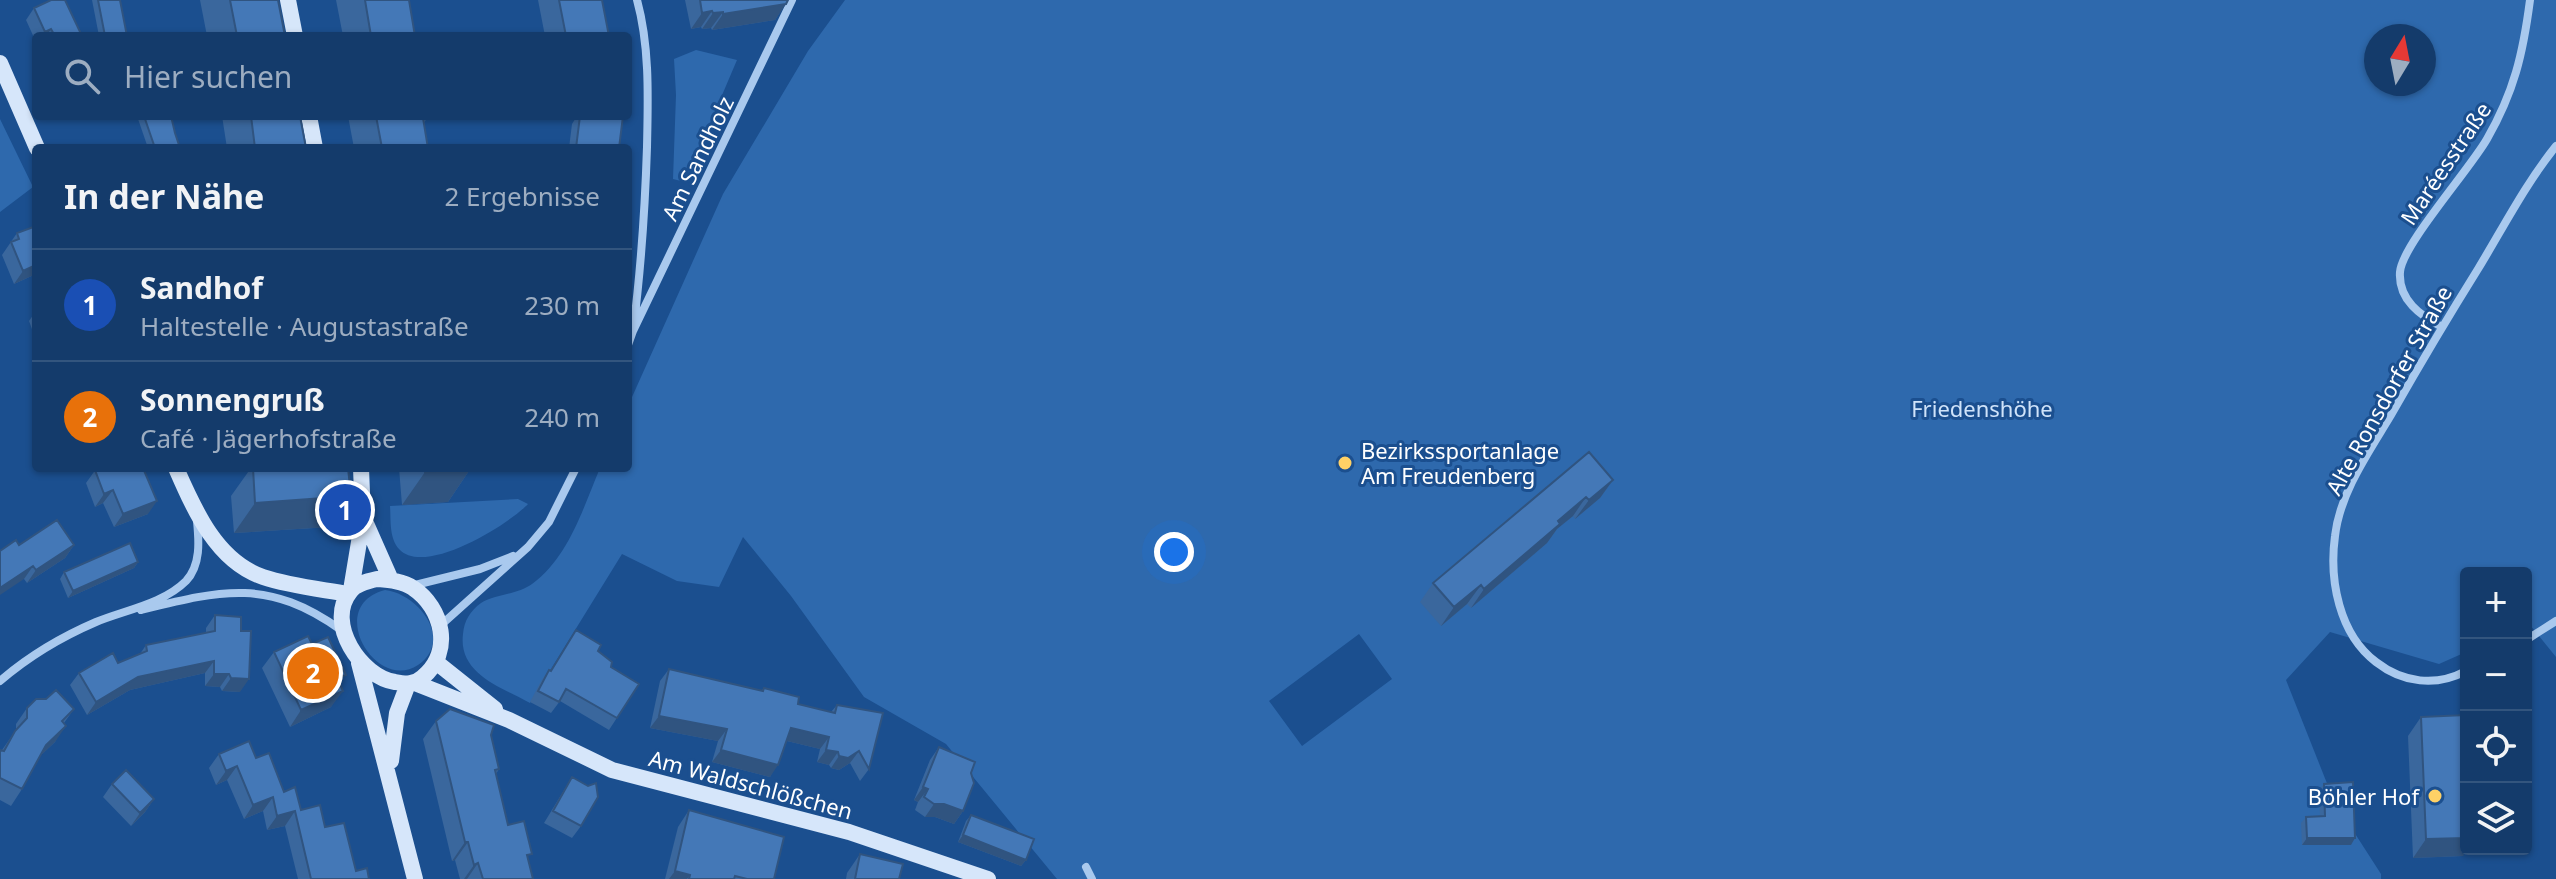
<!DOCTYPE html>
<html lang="de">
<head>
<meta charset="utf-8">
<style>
	:root { --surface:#143b6b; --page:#1d4271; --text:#f1f3f6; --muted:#9dadc1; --line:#33557e; --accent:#ea580c }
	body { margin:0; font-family:"Noto Sans",sans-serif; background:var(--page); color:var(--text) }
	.controls { position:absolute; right:24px; bottom:24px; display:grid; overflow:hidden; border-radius:8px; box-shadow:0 2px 6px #0004 }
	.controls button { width:72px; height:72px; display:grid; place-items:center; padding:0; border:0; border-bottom:2px solid var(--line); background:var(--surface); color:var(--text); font:40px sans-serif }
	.compass { position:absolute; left:2364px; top:24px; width:72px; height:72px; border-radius:50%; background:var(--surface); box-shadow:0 2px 6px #0004; rotate:10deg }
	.you { position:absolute; left:1174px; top:552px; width:28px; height:28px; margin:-20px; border:6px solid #fff; border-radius:50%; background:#1a73e8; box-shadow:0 0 0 12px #1a73e833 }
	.badge { display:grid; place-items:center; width:52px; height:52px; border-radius:50%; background:var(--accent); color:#fff; font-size:26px; font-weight:700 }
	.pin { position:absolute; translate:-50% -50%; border:4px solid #fff; box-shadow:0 2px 8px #0006 }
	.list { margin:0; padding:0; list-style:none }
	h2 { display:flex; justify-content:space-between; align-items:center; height:104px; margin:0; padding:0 32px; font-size:34px }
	h2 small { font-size:26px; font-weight:400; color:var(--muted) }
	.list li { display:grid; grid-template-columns:52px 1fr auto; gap:24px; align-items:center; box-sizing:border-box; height:112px; padding:0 32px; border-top:2px solid var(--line) }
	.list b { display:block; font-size:30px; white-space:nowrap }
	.list p { margin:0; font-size:26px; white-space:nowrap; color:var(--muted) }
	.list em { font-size:26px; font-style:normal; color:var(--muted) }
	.icon { flex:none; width:44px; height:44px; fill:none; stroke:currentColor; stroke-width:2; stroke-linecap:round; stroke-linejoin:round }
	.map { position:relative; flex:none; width:2556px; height:879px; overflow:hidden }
	.search { position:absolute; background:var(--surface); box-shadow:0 2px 6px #0004; left:32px; top:32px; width:600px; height:88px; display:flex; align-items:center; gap:20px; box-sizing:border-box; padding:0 28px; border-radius:8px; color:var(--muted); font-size:30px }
	.panel { position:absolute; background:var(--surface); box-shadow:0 2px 6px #0004; left:32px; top:144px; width:600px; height:328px; border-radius:8px }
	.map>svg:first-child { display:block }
</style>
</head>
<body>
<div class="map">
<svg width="2556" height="879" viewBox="0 0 2556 879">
	<rect width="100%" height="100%" fill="#1b4f8f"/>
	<path fill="#2e69ad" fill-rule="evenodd" d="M845,0h1711v657l-26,-32 -4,1v-53h-60v79l-27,12 -109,-32 -44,48 48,121 47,73v5h-1324l-111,-135 -82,-47 -73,-101 -48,-59 -24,50 -42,-6 -55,-27 -92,149c-29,-16 -72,-29 -67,-69 1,-13 7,-23 18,-31 13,-9 36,-8 51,-19 37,-27 51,-76 68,-116h28v-62l95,-212 85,-143zM2376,36h48v48h-48zM1359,634l33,45 -90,67 -33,-45z
		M696,50l41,10 -52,122 -12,-3 3,-84 -2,-36z
		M0,119l33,68 -33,25z
		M518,499l10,5c-20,21 -104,73 -129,45 -10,-11 -8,-29 -9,-43z
		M385,590c34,4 69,50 33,75 -42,28 -94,-59 -33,-75z"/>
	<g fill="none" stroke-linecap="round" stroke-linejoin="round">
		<path stroke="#a9c9ee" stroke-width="8" d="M2442,327c-21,-11 -44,-27 -42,-55 2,-27 70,-103 87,-133 27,-47 36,-85 43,-139
			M633,331l159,-331
			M628,345l5,-14c8,-62 12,-122 14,-184 1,-48 3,-100 -10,-147
			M411,586l69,-17 33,-13
			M141,610c81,-20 127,-32 200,20
			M441,625l87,-78 21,-25 27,-54
			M2526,640l30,-19
			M2466,671c-30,16 -63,12 -90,-9 -37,-28 -47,-82 -41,-126 5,-44 34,-84 56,-121 28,-49 57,-98 87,-146 25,-41 48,-86 78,-123
			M0,681c29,-25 61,-44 96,-59 29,-12 67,-18 90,-41 15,-16 13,-40 11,-60
			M1086,867l6,12"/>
		<path stroke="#d6e6fa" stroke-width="16" d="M288,0l7,36
			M0,63l37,85
			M309,116l6,32
			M176,468c18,41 40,93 87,109 27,9 57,12 85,17
			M364,519l27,61
			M377,579c12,1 26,2 36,9 30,20 40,64 10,89 -9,8 -17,7 -28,5 -34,-5 -70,-59 -45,-90 5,-8 18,-11 27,-13z
			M351,590l12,-72 -2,-50
			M436,662l59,47
			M359,663l56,216
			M415,683l94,37 103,50 237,62 139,47
			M391,761l6,-48 11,-29"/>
	</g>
	<path fill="#3a679d" d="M92,0h28l7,36h-28z
		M200,0h78l7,36h-78z
		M336,0h73l6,36h-72z
		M538,0h64l7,36h-64z
		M684,0h104l-13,20 -63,10 -1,-2 -9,1 -1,-2 -10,2 -6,-29z
		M34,8l48,28h-46v6l-10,-22z
		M137,116h34l4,17 5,15h-32z
		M222,116h78l6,32h-79z
		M348,116h80l-4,7 4,25h-74z
		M577,116h46l-4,32h-50l3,-24z
		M36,226v48l-22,10 -12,-29 15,-22z
		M36,311v29l-7,-19z
		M96,468h47l5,46 -34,13 -11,-24 -8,4 -9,-24 10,-14z
		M251,468h97l3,28 -21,31 -96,6 -3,-37z
		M399,468h72l-23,34 -46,3z
		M1613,480l-13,18 -25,21 -2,-3 -16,13 -10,14 -76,65 -4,-4 -26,22 -21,-24 13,-19z
		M19,545h55l-9,13 -38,25 -3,-4z
		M138,562l-4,6 -66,30 -8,-19 4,-7z
		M215,615l25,77 -18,-1 -2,-4 -15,-1v-13l-75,17 -43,25 -17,-30 9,-12 39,-10 22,-9 6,-9 60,-12v-5z
		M576,630l22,21 13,16 28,17 -30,46 -49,-29 -9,12 -21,-11 11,-21 8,-11 1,1z
		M312,644l28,40 -9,23 -41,20 -28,-59 12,-16z
		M669,669l92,22 3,-3 34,16 33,8 6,-7 32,64 -9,12 -10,-18 -11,7 -8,-2 -2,-3 -12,-3 3,-13 -33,-8 -17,36 -58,-15 6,-21 -68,-13 10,-47z
		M27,708l47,1 -10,14 -9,19 -15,14 -18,33 -11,17 -11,-6v-50h2l14,-20v-6z
		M2421,717l42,139 -50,2 -5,-122z
		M436,721l55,14 8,34 -3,5 12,51 20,34 5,20h-73l-5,-19 -3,1 -29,-122z
		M939,747l32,26 -8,38 -9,13 -19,-7h-10l-10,-7 3,-8 -4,-2 16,-40z
		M219,754l37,4 45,52 24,17 31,44 13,8h-71l-13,-53 -18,4 -4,-19 -19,8 -17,-39 -11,5 -7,-17z
		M572,777l9,49 -9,12 -28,-15z
		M112,784l42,15 -9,13 -14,14 -28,-29z
		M2324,784l27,61h-49l-1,-22 5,-6 14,-1 -1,-26z
		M689,810l85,69h-109l13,-52z
		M971,815l55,45 -5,6 -63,-24 8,-21z
		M860,854l39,25h-53l1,-6z"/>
	<path fill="#305480" d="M786,4l-11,16 -63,10 11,-16z
		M712,11l-11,16 -10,2 11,-16z
		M723,12l-12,16 -9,1 11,-16z
		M51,29l-5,7h-4l3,-4z
		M36,265v9l-22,10 9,-13z
		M471,468l-23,34 -46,3 23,-33z
		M1613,480l-13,18 -25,21 14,-19z
		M113,490l-10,13 -8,4 9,-13z
		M351,496l-21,31 -96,6 21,-30z
		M1586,497l-13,19 -16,13 -10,14 -76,65 13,-19 74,-68z
		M157,501l-9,13 -34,13 9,-13z
		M74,545l-9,13 -38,25 9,-13z
		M138,562l-4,6 -66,30 5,-7z
		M33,566l-9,13 -24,16v-7z
		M1481,585l-14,19 -26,22 13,-19z
		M214,661l-9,12 -75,17 -43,25 9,-13 42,-25z
		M214,674h15l-9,13 -15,-1z
		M231,678l18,1 -9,13 -18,-1z
		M343,691l-12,16 -41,20 11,-17z
		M659,716l68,13 -9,12 -68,-13z
		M66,726l-11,16 -20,19 11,-16z
		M791,728l38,9 -9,12 -37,-9z
		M721,750l57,15 -8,12 -58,-15z
		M826,750l12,2 -9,13 -12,-3z
		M859,751l-9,12 -11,7 -8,-2 8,-12z
		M237,766l-10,14 -11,5 10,-14z
		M923,787l5,2 -10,13 -4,-2z
		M273,797l-10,14 -19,8 9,-14z
		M154,799l-9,13 -14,14 9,-13z
		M934,804h10l19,7 -9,13 -19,-7h-10z
		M295,811l-10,15 -18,4 10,-14z
		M963,835l63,25 -5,6 -63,-24z
		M2307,838h48l-4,7h-49z
		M2466,838v11h2l-5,7 -50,2 13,-19z
		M465,842h3l-13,18 -3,1z
		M478,863l-11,16h-3l10,-14z
		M675,871l15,4 -3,4h-18z"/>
	<path fill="#4478b7" stroke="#305480" stroke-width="2" d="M51,0h14l17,36h-27l-4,-7 -6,3 -11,-24z
		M98,0h22l7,36h-22z
		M230,0h48l7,36h-48z
		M365,0h44l6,36h-44z
		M559,0h43l7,36h-43z
		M700,0h88l-2,4 -63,10v-2l-10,1 -1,-2 -10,2z
		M144,116h27l4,17 5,15h-25z
		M251,116h49l6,32h-51z
		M376,116h52v1l-5,1 5,30h-46z
		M580,116h43l-4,32h-43z
		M36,226v39l-13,6 -12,-29 8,-3 -2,-6z
		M1589,452l24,28 -24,20 -3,-3 -28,24 2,3 -76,65 -3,-4 -27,22 -21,-24z
		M101,468h42l14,33 -34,13 -10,-24 -9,4 -9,-24z
		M253,468h95l3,28 -96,7z
		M425,468h46l-46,4z
		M57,520l17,25 -38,25 -3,-4 -33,22v-37l16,-11 3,5z
		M130,543l8,19 -65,29 -9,-19z
		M215,615l26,2v14h10l-2,48 -18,-1 -2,-4h-15v-13l-76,16 -42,25 -17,-29 34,-20 5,10 29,-12 -1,-6 69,-14z
		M576,630l25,15 -3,6 14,11 -1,5 28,17 -22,34 -51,-29 -7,13 -21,-11 11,-21 2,1z
		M308,636l4,8 16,-7 18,38 -9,3 6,13 -42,19 -27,-58z
		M669,669l94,22 1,-3 35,9 -1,7 37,9 2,-8 46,8 -14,56 -10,-18 -11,7 -9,-2 -1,-4 -12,-2 3,-13 -38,-9 -13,37 -57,-15 6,-21 -68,-13z
		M56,690l18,19 -12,12 4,5 -20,19 -24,44 -22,-11v-28l4,1 11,-20 12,-13v-10l9,-9h10z
		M450,709l44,16 -3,10 8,34 -4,1 13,55 16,-4 8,33 -5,1 6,24h-50l-5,-16 -4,2 -6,-23h-3l-29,-121z
		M2466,715v123l-40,1 -5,-122z
		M249,741l7,17 13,-5 15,39 11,-5 6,23 19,-5 5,22 19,-4 12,48 11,-3 2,11h-58l-16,-68 -18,5 -4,-19 -20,8 -16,-39 -11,5 -7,-17z
		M939,747l36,15 -4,11 3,10 -11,28 -19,-7h-10l-10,-7 4,-8 -5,-2z
		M126,770l28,29 -14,14 -28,-29z
		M572,777l16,9 8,-3 2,14 -17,29 -28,-15z
		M2353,782l2,56h-48l-1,-21 19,-1 -1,-32z
		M689,810l95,27 -10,42h-27l-12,-3 -1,3h-45l1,-4 -15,-4z
		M971,815l63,24 -8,21 -63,-25z
		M860,854l43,10 -4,15h-44z"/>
	<g fill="#ffd166" stroke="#1b4f8f" stroke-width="3">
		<circle cx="1345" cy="463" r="8"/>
		<circle cx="2435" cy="796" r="8"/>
	</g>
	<g text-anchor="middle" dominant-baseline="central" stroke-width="6" stroke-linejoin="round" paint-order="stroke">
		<g font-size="22" fill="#fff" stroke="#1b4f8f">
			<text transform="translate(697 158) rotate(-64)">Am Sandholz</text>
			<text transform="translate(2445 163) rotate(-56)">Maréesstraße</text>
			<text transform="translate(2388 390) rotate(-61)">Alte Ronsdorfer Straße</text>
			<text transform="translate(751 784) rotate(15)">Am Waldschlößchen</text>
		</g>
		<g font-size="22" fill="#cfe3fa" stroke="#1b4f8f">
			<text x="1982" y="408">Friedenshöhe</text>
		</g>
		<g font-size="22" fill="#fff" stroke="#1b4f8f" text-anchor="start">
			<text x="1361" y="450">Bezirkssportanlage<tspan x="1361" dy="25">Am Freudenberg</tspan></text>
			<text x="2419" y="796" text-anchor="end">Böhler Hof</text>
		</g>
	</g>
</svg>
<div class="controls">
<button>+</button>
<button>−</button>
<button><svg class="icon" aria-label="locate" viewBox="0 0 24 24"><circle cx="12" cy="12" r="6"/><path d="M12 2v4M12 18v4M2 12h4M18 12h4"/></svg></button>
<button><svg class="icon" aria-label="layers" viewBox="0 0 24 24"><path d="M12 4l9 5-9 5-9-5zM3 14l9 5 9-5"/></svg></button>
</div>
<svg class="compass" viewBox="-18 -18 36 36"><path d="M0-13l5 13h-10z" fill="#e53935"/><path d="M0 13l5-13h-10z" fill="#9dadc1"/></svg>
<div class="you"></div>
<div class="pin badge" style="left:345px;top:510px;background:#1a4fb4">1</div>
<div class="pin badge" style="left:313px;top:673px;background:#e8710a">2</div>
<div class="search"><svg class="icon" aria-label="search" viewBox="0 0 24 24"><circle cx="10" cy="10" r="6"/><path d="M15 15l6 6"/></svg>Hier suchen</div>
<section class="panel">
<h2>In der Nähe<small>2 Ergebnisse</small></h2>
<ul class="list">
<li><span class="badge" style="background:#1a4fb4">1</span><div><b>Sandhof</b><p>Haltestelle · Augustastraße</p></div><em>230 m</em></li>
<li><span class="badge" style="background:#e8710a">2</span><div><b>Sonnengruß</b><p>Café · Jägerhofstraße</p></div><em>240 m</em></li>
</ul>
</section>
</div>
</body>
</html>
